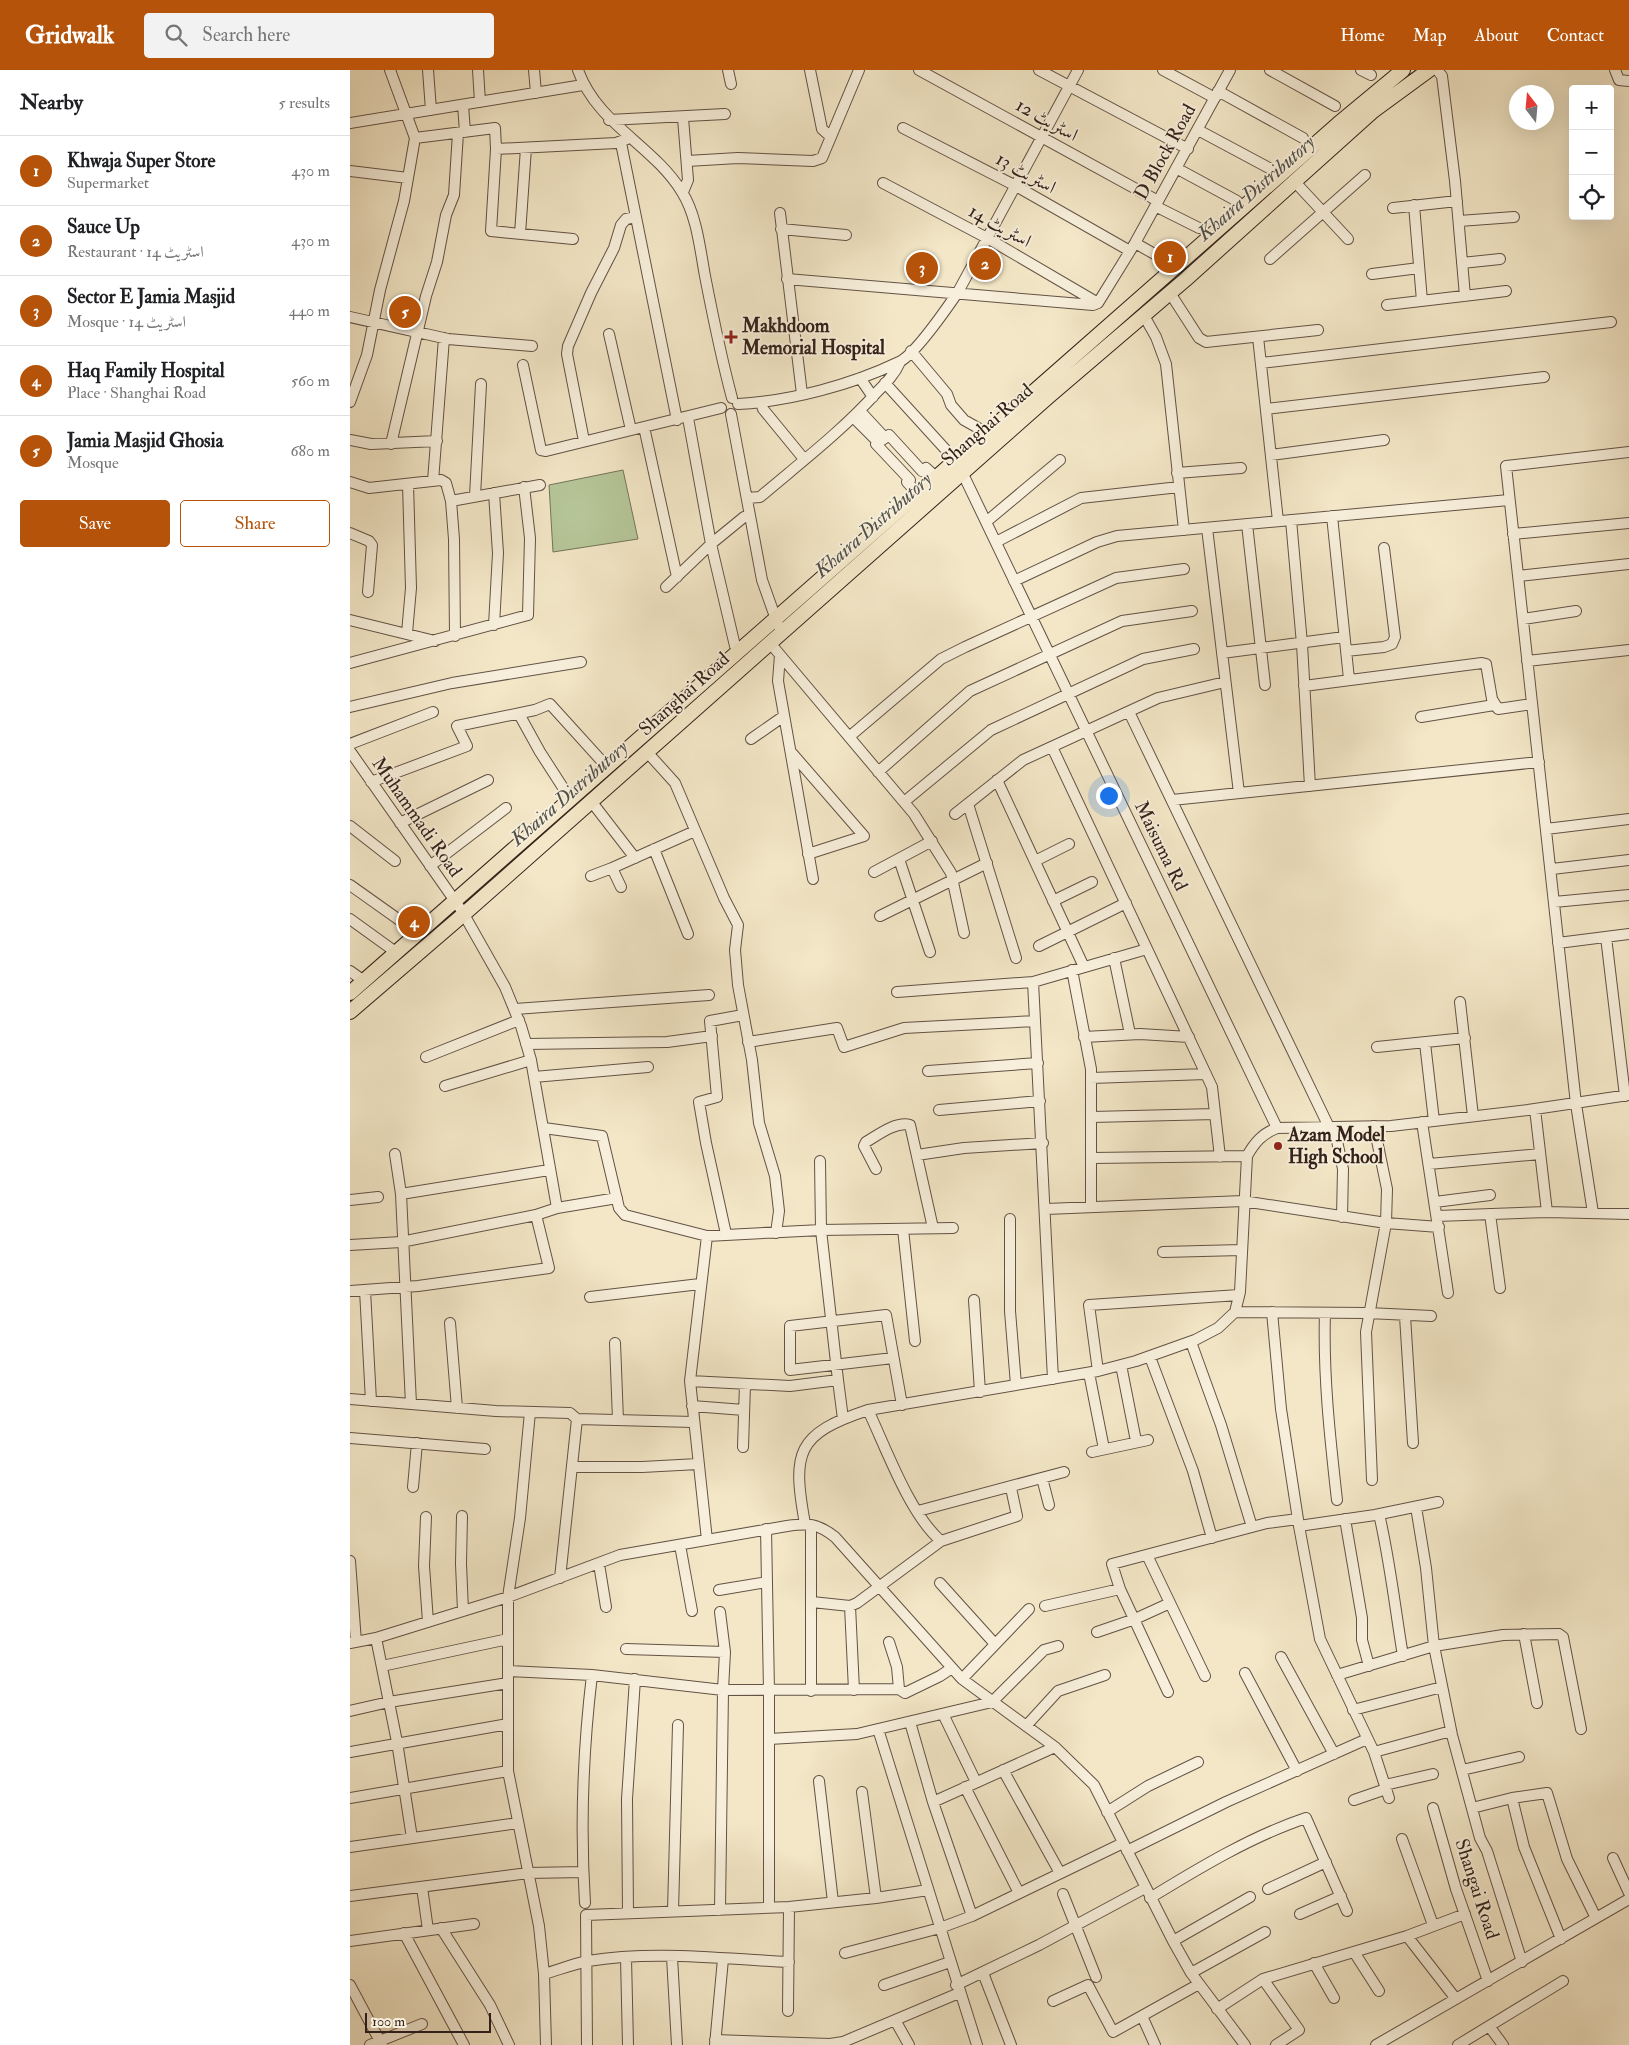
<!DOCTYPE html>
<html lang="en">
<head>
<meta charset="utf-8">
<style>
	:root { --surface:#fff; --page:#f2f2f2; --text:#202124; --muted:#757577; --line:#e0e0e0; --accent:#b45309 }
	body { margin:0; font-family:"IM FELL Double Pica",Amiri,serif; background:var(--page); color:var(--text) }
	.controls { position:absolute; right:15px; top:15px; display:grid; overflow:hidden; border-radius:5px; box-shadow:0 5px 20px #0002 }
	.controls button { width:45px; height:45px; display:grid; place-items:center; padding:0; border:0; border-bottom:1px solid var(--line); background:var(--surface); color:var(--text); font:25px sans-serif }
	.compass { position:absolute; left:1159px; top:15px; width:45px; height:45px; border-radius:50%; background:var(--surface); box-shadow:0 5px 20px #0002; rotate:344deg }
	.scale { position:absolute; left:15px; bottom:12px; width:126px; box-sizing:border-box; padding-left:5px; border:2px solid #33211a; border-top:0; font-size:14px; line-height:18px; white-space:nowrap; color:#33211a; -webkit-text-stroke:4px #f7efdb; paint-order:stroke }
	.you { position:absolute; left:758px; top:725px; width:18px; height:18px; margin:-12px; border:4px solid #fff; border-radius:50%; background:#1a73e8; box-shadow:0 0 0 8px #1a73e833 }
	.badge { display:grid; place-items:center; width:32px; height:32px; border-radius:50%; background:var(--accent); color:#fff; font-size:16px; font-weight:700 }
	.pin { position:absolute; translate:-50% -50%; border:2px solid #fff; box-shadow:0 1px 5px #0006 }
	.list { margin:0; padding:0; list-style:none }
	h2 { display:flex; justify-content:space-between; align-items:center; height:65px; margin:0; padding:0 20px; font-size:21px }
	h2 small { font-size:16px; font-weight:400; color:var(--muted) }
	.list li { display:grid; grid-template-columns:32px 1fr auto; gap:15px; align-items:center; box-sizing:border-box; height:70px; padding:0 20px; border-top:1px solid var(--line) }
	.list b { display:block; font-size:19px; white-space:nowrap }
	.list p { margin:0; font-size:16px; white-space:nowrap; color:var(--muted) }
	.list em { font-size:16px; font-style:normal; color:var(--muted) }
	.actions { display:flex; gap:10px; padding:15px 20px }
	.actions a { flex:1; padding:11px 0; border:1px solid var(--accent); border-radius:5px; text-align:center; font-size:18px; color:var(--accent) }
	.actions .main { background:var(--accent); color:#fff }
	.icon { flex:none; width:28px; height:28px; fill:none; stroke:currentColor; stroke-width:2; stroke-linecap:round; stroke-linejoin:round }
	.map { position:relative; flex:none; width:1279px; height:1975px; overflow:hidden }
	header { display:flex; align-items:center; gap:30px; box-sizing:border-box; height:70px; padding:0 25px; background:var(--accent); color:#fff }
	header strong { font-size:24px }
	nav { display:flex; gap:28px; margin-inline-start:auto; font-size:18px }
	.search { width:350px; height:45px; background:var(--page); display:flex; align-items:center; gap:12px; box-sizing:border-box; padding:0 18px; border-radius:5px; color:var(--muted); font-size:19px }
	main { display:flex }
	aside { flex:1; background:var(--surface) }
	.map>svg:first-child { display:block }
</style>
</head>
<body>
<header>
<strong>Gridwalk</strong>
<div class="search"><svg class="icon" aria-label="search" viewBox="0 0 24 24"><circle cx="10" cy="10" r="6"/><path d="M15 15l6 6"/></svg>Search here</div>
<nav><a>Home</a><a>Map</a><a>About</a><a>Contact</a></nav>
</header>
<main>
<aside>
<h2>Nearby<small>5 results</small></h2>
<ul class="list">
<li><span class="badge">1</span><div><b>Khwaja Super Store</b><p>Supermarket</p></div><em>430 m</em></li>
<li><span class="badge">2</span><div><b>Sauce Up</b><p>Restaurant · اسٹریٹ 14</p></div><em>430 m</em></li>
<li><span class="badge">3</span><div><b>Sector E Jamia Masjid</b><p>Mosque · اسٹریٹ 14</p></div><em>440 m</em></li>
<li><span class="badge">4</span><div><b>Haq Family Hospital</b><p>Place · Shanghai Road</p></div><em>560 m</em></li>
<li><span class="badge">5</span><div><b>Jamia Masjid Ghosia</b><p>Mosque</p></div><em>680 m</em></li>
</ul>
<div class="actions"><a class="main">Save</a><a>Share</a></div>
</aside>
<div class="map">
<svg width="1279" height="1975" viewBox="0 0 1279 1975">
	<rect width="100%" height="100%" fill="#f3e7c7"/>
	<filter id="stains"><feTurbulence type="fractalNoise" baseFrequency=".004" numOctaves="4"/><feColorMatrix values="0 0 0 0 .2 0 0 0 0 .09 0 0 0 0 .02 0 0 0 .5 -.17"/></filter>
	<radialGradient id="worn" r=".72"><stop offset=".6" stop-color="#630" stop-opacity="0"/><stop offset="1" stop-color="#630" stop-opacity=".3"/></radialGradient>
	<path fill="#b6c799" stroke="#74745a" d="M273,400l15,69 -85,13 -4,-67z"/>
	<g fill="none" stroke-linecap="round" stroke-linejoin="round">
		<path stroke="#718079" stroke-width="2.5" d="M1046,15l21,-15
			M743,280l232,-205
			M431,554l183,-162
			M113,835l314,-277
			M79,865l30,-26"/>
		<defs>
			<path id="minor" d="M78,0l3,40
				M128,0l2,32
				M184,0l2,23
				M228,0c19,54 75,75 104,122 15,24 18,57 23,84 8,41 16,81 27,122
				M378,0l3,14
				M460,0l12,59 9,8
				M569,0l239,131
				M689,0l149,79
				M813,0l52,28
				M920,0l65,36
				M1011,0l10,5
				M1087,0l5,6 13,105 10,115
				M1265,0l4,10 10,1
				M868,21l85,47
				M113,35l2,27
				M259,50l116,-6
				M0,53l233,-38
				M553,58l113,58 114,65
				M848,60l71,38
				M65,68l80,-10 1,21 -5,82 82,8
				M271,73l56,277
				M146,79l120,-6 11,-4
				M337,91l51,-3 75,3 9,-3 37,-88
				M826,98l61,33
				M0,101l58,7
				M945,112l53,57
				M533,113l104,55 111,65
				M333,122l5,-12 -5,-62
				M1064,135l8,96
				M805,136l44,22
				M1043,138l64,-7
				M430,143l22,181
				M1109,151l55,-4
				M431,159l65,6
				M170,164l6,-86
				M785,173l23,13
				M920,189l95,-84
				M1112,193l38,-4
				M1022,204l47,-6
				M437,209l306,26 5,-2 37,-60 95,-173
				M820,223l29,45 7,4 112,-12
				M1037,235l119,-14
				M793,244l13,23 10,27 18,166
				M0,247l98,22 84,7
				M259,264l22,96
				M908,267l20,184
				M561,281l36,43 4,11 13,15 23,13
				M911,293l350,-41
				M173,295l18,85 5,1 175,-43
				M510,308l13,19
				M535,313l71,78
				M0,332l17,-47 13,-65 24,-89 11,-63 -25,-68
				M411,332l2,7 41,50
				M388,334c53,-3 113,-19 161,-42 16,-7 48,-54 59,-70l120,-222
				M916,339l278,-32
				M510,341l25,27 4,-3 33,36 4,-3 11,10
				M381,344l31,166 16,45
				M503,347l26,26
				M338,348l23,126 24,102 4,5
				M294,357l33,150
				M535,368l-9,6 34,36 -3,2 11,12
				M0,370l21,4 66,-3
				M234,371l-17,-87 1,-8 23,-53 23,-45 7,-23 5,-6 10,-2
				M41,374l35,-148 11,-34 9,-47 8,-20 4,-62
				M921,385l113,-15
				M612,402l315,656
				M827,403l64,-5
				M83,411l11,-143
				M0,412l19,6 72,-8 5,3 5,18 89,-16
				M144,423l4,60 -4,72
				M125,426l6,-112
				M397,428l13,-1c40,-34 82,-66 117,-105 9,-9 18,-18 23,-30
				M101,431l3,38 1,97
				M982,446l17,163
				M941,450l11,124 8,142
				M636,452l74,-62
				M897,454l18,161
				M857,458l32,265
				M0,463l19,8 3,4 -4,47
				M1163,464l116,-11
				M646,472l85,-44 98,-11
				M1168,506l111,-12
				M664,511l83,-39 20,-6 392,-36
				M316,517l45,-43 33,-27 6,-1
				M1173,549l53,-8
				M0,550l85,21
				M57,563l4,-45 -3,-104
				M420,573l144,171 37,59 13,60
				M996,581l38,-4 8,-3 3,-7 -11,-89
				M872,583l122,-16
				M430,585l-2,26 35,198
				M1177,591l102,-11
				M0,593l178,-48 2,-77 -6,-51
				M954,616l178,-23 4,1 6,35 6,10 34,-5
				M0,637l102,-24 129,-21
				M779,642l200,415
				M169,644l21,38 31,48
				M1071,647l73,-12
				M499,667l92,-78 24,-12 151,-69 68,-9
				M401,669l33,-23
				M0,674l83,-32
				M702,677l160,340 8,70
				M0,681l112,160 43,76 16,39 10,34 26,148
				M297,682l28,31 49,115 14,27 -3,25 3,35 14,75 7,63 16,53 4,35 -3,22
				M441,682l73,84 -56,18
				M528,702l92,-81 152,-70 70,-10
				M647,710l87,187
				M21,712l96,-36 -10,-20 78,-16 15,-6 58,64
				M822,730l367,-38
				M241,731l44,57
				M554,732l87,-72 152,-71 51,-10
				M618,734l48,154
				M605,744l68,-54 135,-62 67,-16
				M50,753l88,-43
				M0,756l45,35
				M1196,759l83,-10
				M304,779l34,85
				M549,789l31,93
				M685,791l34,-17
				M80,796l76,-58
				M1202,799l77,-9
				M524,802l58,-31
				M241,806l21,-8
				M0,815l69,49
				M271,817l-9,-19 83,-37
				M703,831l39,-19
				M1204,832l75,-7
				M530,846l107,-53
				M0,849l47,34
				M1256,867l19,159
				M1208,873l71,-9
				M689,876l87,-43
				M764,888l16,76
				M722,900l19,99v138
				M0,901l14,10
				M547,922l136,-10 114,-33
				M1110,932l13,114
				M165,939l194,-14
				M685,951l18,358
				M734,967l56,-3 49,3
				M398,972l89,-14 7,19 60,-19 131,-7 -2,-39
				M1075,973l9,78
				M176,974l141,-2 45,-6
				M1027,977l88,-9
				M76,987l93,-37
				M578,1001l110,-8
				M184,1007l114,-10
				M741,1008l115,-4
				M95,1016l86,-26
				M1185,1039l12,103
				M589,1040l101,-9
				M742,1047l123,-3
				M1072,1052l26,171
				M984,1057l9,42 -1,48
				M194,1058l58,8 17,72 6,7 82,21 114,-6 132,-2
				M45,1084l6,40 148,-24
				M567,1085l47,-7 79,-5
				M742,1088l155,-2
				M470,1091l1,69 17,150
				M1079,1094l111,-10
				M526,1099l-12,-23 2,-4c12,-7 30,-21 44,-17l23,103
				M51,1124l10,210
				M0,1130l28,-3
				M1085,1132l55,-7
				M696,1139l197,-8 143,22 53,4
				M1243,1143l-17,-109 -70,-638 123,-14
				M1140,1144l10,74
				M1087,1146l110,-4 82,2
				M660,1149v92l6,74
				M553,1159l12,112
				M376,1164l-20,-91 -7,-41 18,-5 -7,-76 33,-6
				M0,1175l51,-3 135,-27 21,-7 60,-10
				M813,1182l78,-2
				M15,1220l6,111
				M0,1221l68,-5 131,-18 -13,-53
				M240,1227l110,-13
				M624,1230l6,92
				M885,1242l133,1 63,3
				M922,1242l9,97 18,117 21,113 54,113 77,-21
				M975,1243c-2,62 5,125 12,187
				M1055,1246l8,127
				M100,1253l7,85
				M841,1272l30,83 31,102
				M265,1273l3,77
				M800,1287l43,114 19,67
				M543,1288l-103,12v-44l96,-11 16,90
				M771,1295l15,76
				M748,1301l-9,-66 150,-10
				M739,1303l15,76
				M340,1311l100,5 48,-6 5,39
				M0,1329l146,12 74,2 7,6 116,3
				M342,1336l52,4
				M518,1340c18,38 42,105 73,131l76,-25 -6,-28
				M180,1342l-10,106 -12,79v174l31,155 5,48 2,71
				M0,1368l135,11
				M393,1377l2,-63
				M742,1382l56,-12
				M222,1397h70l56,-3
				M692,1408l7,27
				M1022,1410l-6,-148 20,-109 1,-34 -13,-63
				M63,1417l4,-44
				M1066,1437l10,61 8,78 69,-11 56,-1 4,3 18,92
				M568,1441l146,-39
				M1029,1444c11,47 16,94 24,142
				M112,1446l-1,48 2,47
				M76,1447l-2,49 4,56
				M995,1449l17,99v22l7,26
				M455,1454c-13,-72 -9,-90 63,-114l230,-39 38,-10 59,-21 23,-12 17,-16 5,-20 7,-136c8,-14 15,-22 30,-28l114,-2 137,-16 101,-15
				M461,1455v166
				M949,1456l76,-11 63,-13
				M416,1459l3,162v217
				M357,1470l-17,-159 17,-145
				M330,1475l12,66
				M797,1485l58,121
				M0,1491l6,81
				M249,1494l7,43
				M210,1508l17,-159
				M590,1513l55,61
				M369,1520l48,-8
				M462,1532l38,4 7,-3 84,-62
				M500,1536l4,84
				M695,1536l75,-17
				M747,1562l38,-13 35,-16
				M1174,1564l13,69
				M26,1568l21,104 15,96
				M539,1572l8,25 2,22
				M0,1573l26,-5 132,-41 112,-42 167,-29c21,-3 30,-3 48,11l127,142 93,68 39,38 79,156 18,32 54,72
				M276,1579l99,3
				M931,1587l53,97
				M32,1596l126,-27
				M158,1601l84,4 131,15 176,-1 6,4 35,-17 12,-8
				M895,1603l52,98
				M987,1605l97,-29 18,89 28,103 7,13 35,111
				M612,1609l67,-70
				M818,1622l-48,-103 -8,-25 155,-41 31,-4
				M1003,1640l89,-23
				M0,1641l39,-9 119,-19
				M593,1644l33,68
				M560,1652l23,80 39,114
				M676,1656l32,-35 47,-16
				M528,1659l99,316
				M419,1669l88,-5 135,-32 52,-52 14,-4
				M0,1682l158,-28
				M1024,1682l15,46
				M653,1700l57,103
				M1112,1700l57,-13
				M469,1711l14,121
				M1035,1715l48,-11
				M615,1717l54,106
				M512,1722l14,106
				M0,1728l158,-27
				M1162,1728l12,49 37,92
				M1004,1730l32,-11
				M583,1732l122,-55
				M1083,1738l23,81 32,92
				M1122,1738l40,-10 35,-5 20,66 29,59
				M757,1742l41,-26 50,-24
				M1052,1769l31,86
				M0,1777l168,-24
				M777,1781l99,-49 141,-63
				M1263,1788l16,35
				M72,1817l6,43
				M918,1819l58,-27
				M713,1824l33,83
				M0,1826l178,-23 55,-1
				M800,1828c49,-30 102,-62 156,-80l41,93
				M235,1833c-5,-77 -2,-153 7,-228
				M370,1840l3,-220 2,-38 -5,-40
				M323,1841l5,-186
				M278,1843l-1,-114 8,-120
				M950,1844l41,-18
				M91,1858l49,77 19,40
				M54,1863l60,112
				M1057,1866l49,63
				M0,1871l124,-17
				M823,1871l77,-44
				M1004,1882l25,39
				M495,1883l95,-25 32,-12 151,-73
				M322,1887l5,88
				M276,1888l2,87
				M964,1893l20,35
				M633,1903l28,72
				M841,1903l74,-41
				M194,1904c14,-4 29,-10 44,-13 66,-11 135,-2 201,1
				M913,1909l36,51 -23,15
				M0,1915l32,60
				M534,1915l66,-23
				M606,1915l83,-40 106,-57
				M703,1931l35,-16 25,47 86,-48
				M867,1939l46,-30 144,-43 58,-22
				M438,1941l1,-104
				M792,1946l13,29
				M545,1950l14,25
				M1139,1956l14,19
				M365,1970l115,4 13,-2 116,-49
				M20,1975l52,-21
				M237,1975l-1,-130 203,-8 87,-9 52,-8
				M365,1975l8,-86
				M1026,1975l253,-146
				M1108,1975l105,-64"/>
			<path id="major" d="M0,923l988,-869 65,-54
				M0,942l114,-98 584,-517 137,-117 188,-169 56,-41"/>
		</defs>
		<use href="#minor" stroke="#635245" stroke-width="12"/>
		<use href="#major" stroke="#33211a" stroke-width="16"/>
		<use href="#minor" stroke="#f7efdb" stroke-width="10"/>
		<use href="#major" stroke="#f3e7c7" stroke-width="14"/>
	</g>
	<g fill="#8f2418" stroke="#f7efdb" stroke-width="2">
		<path d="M378.5 259.5h5v5h5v5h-5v5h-5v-5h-5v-5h5z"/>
		<circle cx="928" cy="1076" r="5"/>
	</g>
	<g text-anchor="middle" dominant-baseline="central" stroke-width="4" stroke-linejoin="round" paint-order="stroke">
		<g font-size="19" fill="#33211a" stroke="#f7efdb">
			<text transform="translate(697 50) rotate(29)">اسٹریٹ 12</text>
			<text transform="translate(815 82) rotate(-61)">D Block Road</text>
			<text transform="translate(676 103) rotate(29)">اسٹریٹ 13</text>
			<text transform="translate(650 156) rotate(29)">اسٹریٹ 14</text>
			<text transform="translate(637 355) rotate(-41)">Shanghai Road</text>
			<text transform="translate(334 624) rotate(-42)">Shanghai Road</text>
			<text transform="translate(67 747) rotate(55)">Muhammadi Road</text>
			<text transform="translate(811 776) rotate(64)">Maisuma Rd</text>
			<text transform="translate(1127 1819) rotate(72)">Shangai Road</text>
		</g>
		<g font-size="19" font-weight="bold" fill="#33211a" stroke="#f7efdb" text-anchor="start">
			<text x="392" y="256">Makhdoom<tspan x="392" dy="22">Memorial Hospital</tspan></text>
			<text x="938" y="1065">Azam Model<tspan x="938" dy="22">High School</tspan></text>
		</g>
		<g font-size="20" font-style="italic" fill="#525049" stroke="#f7efdb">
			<text transform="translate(906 118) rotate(-41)">Khaira Distributory</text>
			<text transform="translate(523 455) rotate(-41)">Khaira Distributory</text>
			<text transform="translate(219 723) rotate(-41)">Khaira Distributory</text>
		</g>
	</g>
	<rect width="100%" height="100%" filter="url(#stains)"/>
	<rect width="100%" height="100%" fill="url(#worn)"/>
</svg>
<div class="controls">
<button>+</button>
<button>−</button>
<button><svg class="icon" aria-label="locate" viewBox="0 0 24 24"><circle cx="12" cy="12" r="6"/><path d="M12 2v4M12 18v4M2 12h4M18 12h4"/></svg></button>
</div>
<svg class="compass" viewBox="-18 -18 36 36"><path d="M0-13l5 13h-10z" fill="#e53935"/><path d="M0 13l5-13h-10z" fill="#757577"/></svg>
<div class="scale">100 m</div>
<div class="you"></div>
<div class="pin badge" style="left:820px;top:187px">1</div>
<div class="pin badge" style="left:635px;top:194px">2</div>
<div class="pin badge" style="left:572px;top:198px">3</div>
<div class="pin badge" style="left:64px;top:852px">4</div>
<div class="pin badge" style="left:55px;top:242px">5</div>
</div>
</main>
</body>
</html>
